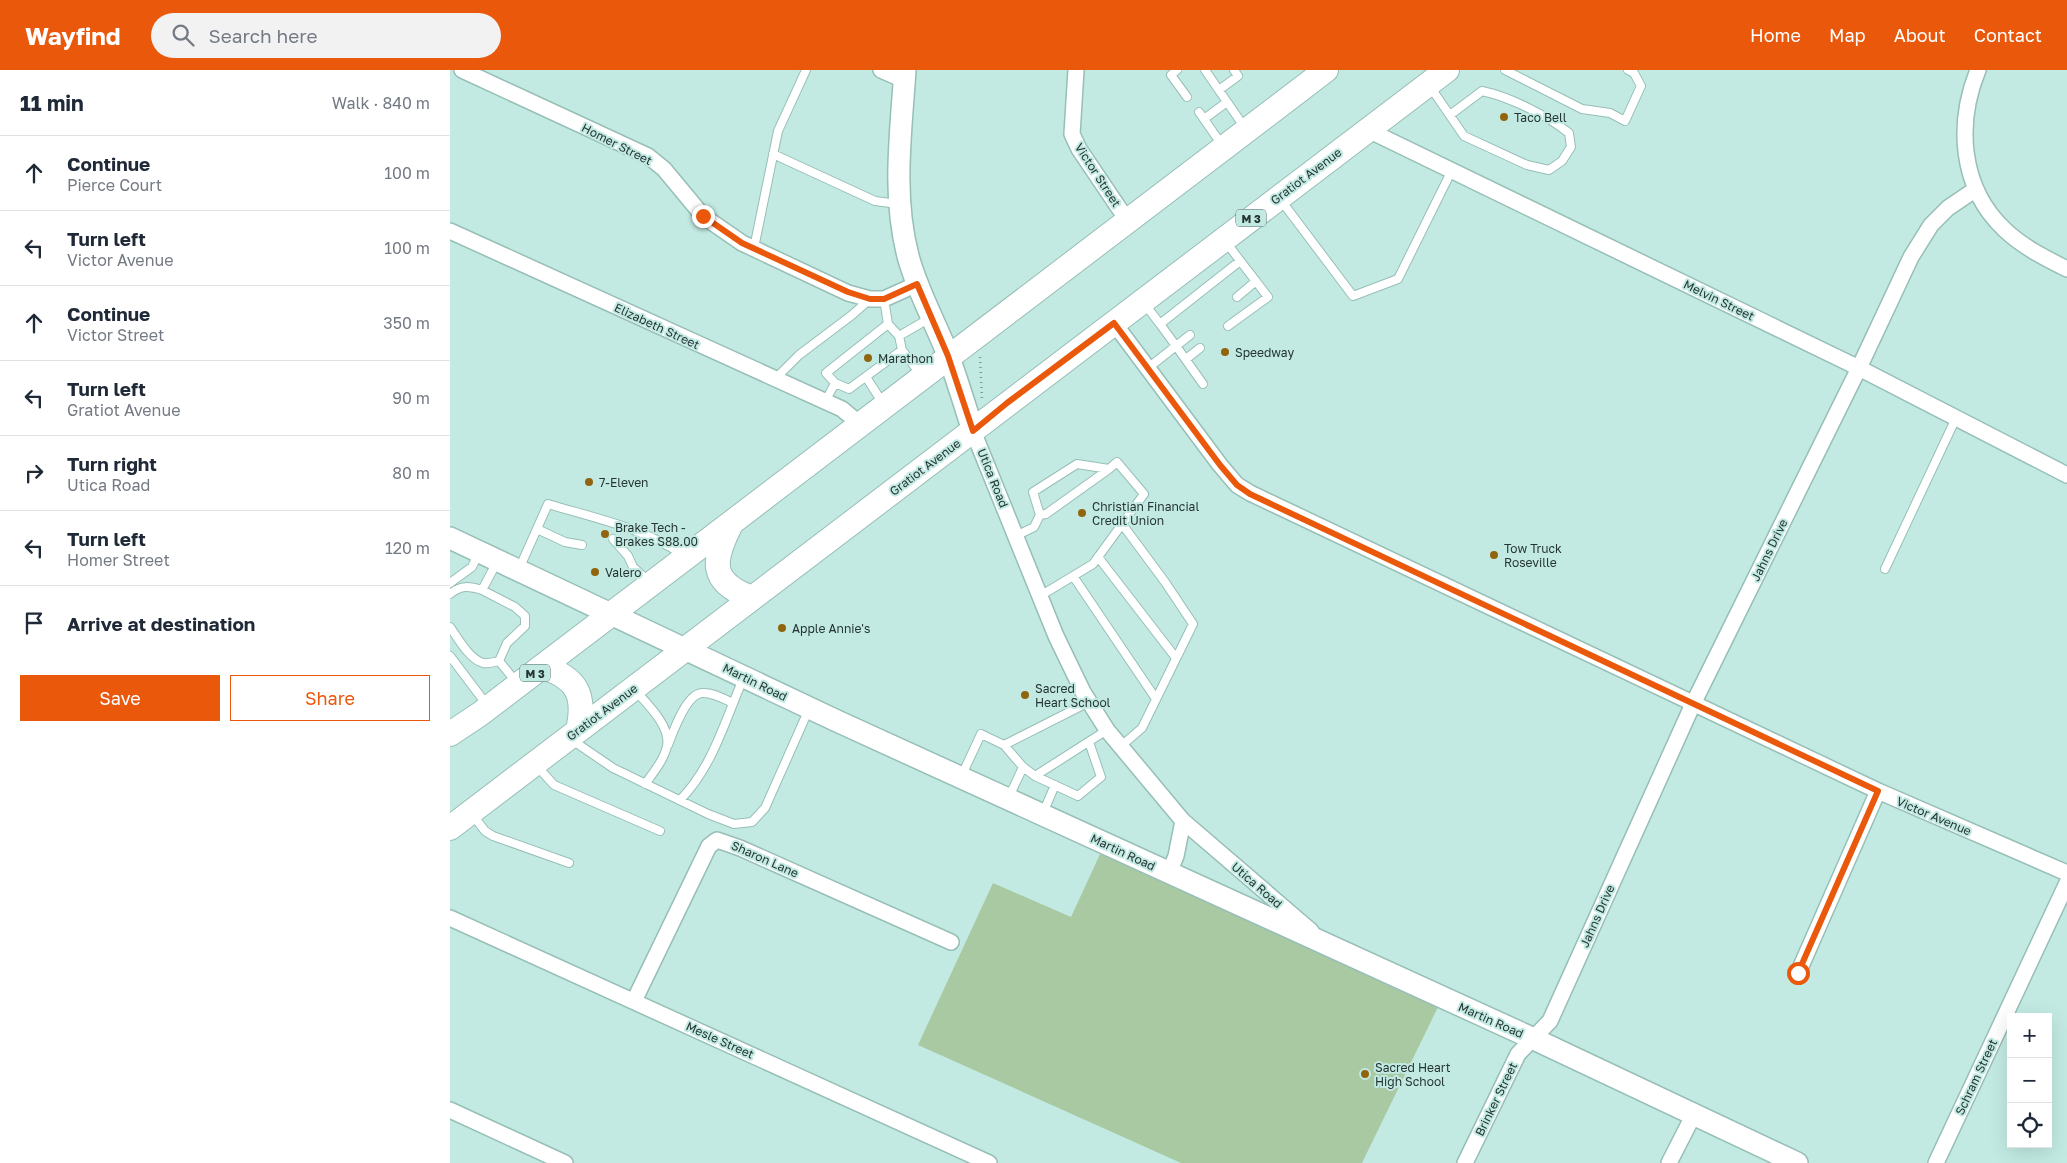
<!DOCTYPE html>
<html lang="en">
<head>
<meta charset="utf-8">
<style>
	:root { --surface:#fff; --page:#f2f2f3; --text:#1f2937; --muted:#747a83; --line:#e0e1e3; --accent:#ea580c }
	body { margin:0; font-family:"Golos Text",sans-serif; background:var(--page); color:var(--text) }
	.controls { position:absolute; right:15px; bottom:15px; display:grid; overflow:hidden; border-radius:0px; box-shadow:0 5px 20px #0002 }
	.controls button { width:45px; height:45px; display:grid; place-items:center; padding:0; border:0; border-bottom:1px solid var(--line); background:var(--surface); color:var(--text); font:25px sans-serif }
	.stop { position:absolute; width:15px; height:15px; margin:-11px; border:4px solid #ea580c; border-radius:50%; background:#fff }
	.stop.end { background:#ea580c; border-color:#fff; box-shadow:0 1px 5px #0008 }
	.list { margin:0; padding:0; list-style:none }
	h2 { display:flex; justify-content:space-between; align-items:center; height:65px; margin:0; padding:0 20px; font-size:21px }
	h2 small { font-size:16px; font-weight:400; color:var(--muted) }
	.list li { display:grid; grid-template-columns:32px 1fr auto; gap:15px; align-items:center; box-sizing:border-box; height:75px; padding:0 20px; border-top:1px solid var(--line) }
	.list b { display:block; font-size:19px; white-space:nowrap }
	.list p { margin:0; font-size:16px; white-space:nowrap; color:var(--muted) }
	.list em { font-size:16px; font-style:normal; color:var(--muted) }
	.actions { display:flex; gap:10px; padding:15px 20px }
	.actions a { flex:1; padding:11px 0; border:1px solid var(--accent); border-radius:0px; text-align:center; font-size:18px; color:var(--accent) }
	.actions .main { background:var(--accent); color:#fff }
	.icon { flex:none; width:28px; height:28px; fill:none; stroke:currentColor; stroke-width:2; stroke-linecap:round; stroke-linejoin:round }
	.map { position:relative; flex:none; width:1617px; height:1093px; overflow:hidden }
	header { display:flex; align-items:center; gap:30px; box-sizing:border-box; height:70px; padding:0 25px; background:var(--accent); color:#fff }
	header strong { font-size:24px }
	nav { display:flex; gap:28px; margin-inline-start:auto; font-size:18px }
	.search { width:350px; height:45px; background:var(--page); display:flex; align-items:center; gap:12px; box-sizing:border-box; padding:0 18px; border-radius:28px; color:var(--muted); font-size:19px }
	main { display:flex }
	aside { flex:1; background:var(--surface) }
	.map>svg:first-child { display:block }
</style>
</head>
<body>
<header>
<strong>Wayfind</strong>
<div class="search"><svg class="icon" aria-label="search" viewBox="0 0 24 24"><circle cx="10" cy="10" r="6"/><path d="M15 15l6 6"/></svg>Search here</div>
<nav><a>Home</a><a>Map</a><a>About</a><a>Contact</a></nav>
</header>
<main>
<aside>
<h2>11 min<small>Walk · 840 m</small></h2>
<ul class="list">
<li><svg class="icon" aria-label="ahead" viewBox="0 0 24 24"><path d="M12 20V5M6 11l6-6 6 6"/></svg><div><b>Continue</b><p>Pierce Court</p></div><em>100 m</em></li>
<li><svg class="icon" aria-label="left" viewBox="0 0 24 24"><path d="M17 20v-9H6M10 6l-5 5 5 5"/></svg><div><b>Turn left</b><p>Victor Avenue</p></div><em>100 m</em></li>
<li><svg class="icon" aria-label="ahead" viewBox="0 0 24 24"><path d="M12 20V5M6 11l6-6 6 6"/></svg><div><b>Continue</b><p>Victor Street</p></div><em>350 m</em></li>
<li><svg class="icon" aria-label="left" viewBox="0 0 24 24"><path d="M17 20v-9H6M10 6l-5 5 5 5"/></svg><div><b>Turn left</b><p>Gratiot Avenue</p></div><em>90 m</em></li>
<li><svg class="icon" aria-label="right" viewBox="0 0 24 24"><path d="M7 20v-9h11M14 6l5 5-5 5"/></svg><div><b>Turn right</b><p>Utica Road</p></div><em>80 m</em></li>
<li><svg class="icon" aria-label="left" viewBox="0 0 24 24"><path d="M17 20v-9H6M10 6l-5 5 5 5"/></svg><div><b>Turn left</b><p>Homer Street</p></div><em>120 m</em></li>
<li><svg class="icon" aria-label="arrive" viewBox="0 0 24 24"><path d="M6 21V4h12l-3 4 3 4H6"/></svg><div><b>Arrive at destination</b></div></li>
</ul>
<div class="actions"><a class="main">Save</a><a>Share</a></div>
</aside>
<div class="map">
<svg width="1617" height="1093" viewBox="0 0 1617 1093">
	<rect width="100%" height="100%" fill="#c2eae3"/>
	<path fill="#a9c9a3" d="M651,782l337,155 -76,156h-181l-263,-118 75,-162 78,34z"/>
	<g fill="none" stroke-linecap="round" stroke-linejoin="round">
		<defs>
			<path id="lane" d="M727,0l-6,5 16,22
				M755,0l40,58
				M1055,0l77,39 28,4 15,8 16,-35 -7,-13 -6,-3
				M979,15l35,51 63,29 22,5 13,-9 9,-14 -2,-14c-23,-18 -59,-36 -87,-42l-32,24
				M769,20l19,-14 -4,-6
				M749,42l23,33
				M754,49l23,-17
				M323,84l102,47 23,3
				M830,129l73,97 45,-17 54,-109
				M775,171l43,56 -40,29
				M304,178l24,-117 28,-61
				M787,227l19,-16
				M434,229l4,25 11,12 3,14 19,25
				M694,233l16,21 80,-63
				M710,254l16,22 14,-11
				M449,266l31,-18
				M736,289l14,-11
				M698,298l28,-22 27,38
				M416,307l18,28
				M325,309l24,-24 53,-40 18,-16
				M385,313l14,6 53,-39
				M375,332l10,-19 -9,-10 62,-49
				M590,445l6,-1 63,-45
				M87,459l28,13 17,3
				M566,466l18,-9 6,-12 -7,-23 44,-28 32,5 8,-7 27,32 -51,70 -53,32
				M163,469l15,17 5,11 17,16
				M648,487l78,101
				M47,492l-15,28 33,17 10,9v10l-18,17 -8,18 18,22
				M69,499l29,-65c46,14 96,24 135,51
				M1435,499l71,-151
				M623,506l83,123
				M0,513l22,-16 7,-15
				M0,524c11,-9 19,-8 32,-4
				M0,557c8,11 19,32 33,36 5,1 11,-1 16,-2
				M0,586l37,49
				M185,620c12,14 36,36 32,56 -3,14 -14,27 -22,38
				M122,670l41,28 95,46 26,10 18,-2 13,-14 44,-99
				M639,672l12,35 -23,19 -43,-20 -12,-9 -19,-22 85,-43
				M218,675c5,-13 18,-51 34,-52 10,-1 22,6 31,10
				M670,677l22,-19 51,-104 -28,-42 -43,-58
				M86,695l18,20 106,46
				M585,706l72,-46
				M511,707l20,-43 23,11
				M558,729l15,-32
				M230,730c32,-32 45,-79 63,-121
				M593,743l12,-28
				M22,744l13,17 8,5 76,27"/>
			<path id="street" d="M12,0l186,86 16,13 39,47 39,27 106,50 22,6h14l33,-15
				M431,0l23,10
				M626,0l-4,64 7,15 48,71
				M1528,0c-22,54 -18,118 27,160 18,17 40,28 62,39
				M918,60l491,238 208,107
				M0,161l392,178 19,16
				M664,253l106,142 17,20 13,8 628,298 189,82
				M523,361l83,205 27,56 24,38 76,91 128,110
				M719,803l7,-17 7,-35
				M0,848l539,245
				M1348,903l80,-182
				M184,931l75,-155 8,-6 23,8 211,94
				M0,1040l115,53
				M1015,1093l53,-109 32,-33 143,-317 166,-336 52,-111 20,-32 17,-17 28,-19
				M1219,1093l25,-49
				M1486,1093l131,-280"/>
			<path id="secondary" d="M455,0c-4,62 -13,125 3,186 9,34 27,66 40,99 9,24 17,51 25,76
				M0,468l387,183 697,318 263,124"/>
			<path id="primary" d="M281,454c-19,37 -22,58 21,74
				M93,597c34,11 43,28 35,63
				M0,664l30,-20 846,-644
				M0,758l997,-758"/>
		</defs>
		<use href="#lane" stroke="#97beb7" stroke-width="10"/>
		<use href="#street" stroke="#97beb7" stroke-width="18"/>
		<use href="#secondary" stroke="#97beb7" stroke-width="24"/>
		<use href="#primary" stroke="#97beb7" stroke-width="26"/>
		<path stroke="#7c9a95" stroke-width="2.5" stroke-dasharray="1 4" stroke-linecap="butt" d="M530,287l2,42"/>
		<use href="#lane" stroke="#fff" stroke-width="8"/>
		<use href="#street" stroke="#fff" stroke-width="15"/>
		<use href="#secondary" stroke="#fff" stroke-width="21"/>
		<use href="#primary" stroke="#fff" stroke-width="24"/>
	</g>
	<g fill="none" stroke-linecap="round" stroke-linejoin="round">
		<path stroke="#ea580c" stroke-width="6" d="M253,146l39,27 106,49 22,7h14l33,-15 31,72 25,75 34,-28 107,-80 106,142 17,20 13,9 628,297 -80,182"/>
	</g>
	<g fill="#90650d" stroke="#c2eae3" stroke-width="2">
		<circle cx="1054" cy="47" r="5"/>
		<circle cx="775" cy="282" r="5"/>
		<circle cx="418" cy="288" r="5"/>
		<circle cx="139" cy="412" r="5"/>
		<circle cx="632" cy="443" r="5"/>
		<circle cx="155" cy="464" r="5"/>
		<circle cx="1044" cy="485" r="5"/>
		<circle cx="145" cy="502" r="5"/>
		<circle cx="332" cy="558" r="5"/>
		<circle cx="575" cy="625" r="5"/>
		<circle cx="915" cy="1004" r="5"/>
	</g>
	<g text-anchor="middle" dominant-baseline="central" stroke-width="4" stroke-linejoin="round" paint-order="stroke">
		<g fill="#c2eae3" stroke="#546b67" stroke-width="1">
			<rect x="786" y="139.5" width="30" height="17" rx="4"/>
			<rect x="70" y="594.5" width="30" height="17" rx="4"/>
		</g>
		<g font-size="11" font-weight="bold" fill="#253532">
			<text x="801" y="148">M 3</text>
			<text x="85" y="603">M 3</text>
		</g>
		<g font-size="12" fill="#253532" stroke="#c2eae3" text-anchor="start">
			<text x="1064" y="47">Taco Bell</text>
			<text x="785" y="282">Speedway</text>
			<text x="428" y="288">Marathon</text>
			<text x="149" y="412">7-Eleven</text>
			<text x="642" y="436">Christian Financial<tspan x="642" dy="14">Credit Union</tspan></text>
			<text x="165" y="457">Brake Tech -<tspan x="165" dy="14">Brakes S88.00</tspan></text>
			<text x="1054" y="478">Tow Truck<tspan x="1054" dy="14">Roseville</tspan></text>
			<text x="155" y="502">Valero</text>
			<text x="342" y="558">Apple Annie's</text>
			<text x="585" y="618">Sacred<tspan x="585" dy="14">Heart School</tspan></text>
			<text x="925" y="997">Sacred Heart<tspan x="925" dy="14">High School</tspan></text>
		</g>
		<g font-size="12" fill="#253532" stroke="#c2eae3">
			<text transform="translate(167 74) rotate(27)">Homer Street</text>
			<text transform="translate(648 105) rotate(57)">Victor Street</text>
			<text transform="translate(856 106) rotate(-37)">Gratiot Avenue</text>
			<text transform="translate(1269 230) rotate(26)">Melvin Street</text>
			<text transform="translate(207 256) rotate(25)">Elizabeth Street</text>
			<text transform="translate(475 397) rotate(-37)">Gratiot Avenue</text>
			<text transform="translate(543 408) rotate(68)">Utica Road</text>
			<text transform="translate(1319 480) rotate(-64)">Jahns Drive</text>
			<text transform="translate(305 612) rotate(26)">Martin Road</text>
			<text transform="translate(152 642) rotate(-37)">Gratiot Avenue</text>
			<text transform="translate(1484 746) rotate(23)">Victor Avenue</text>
			<text transform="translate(673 782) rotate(25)">Martin Road</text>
			<text transform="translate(315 789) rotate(24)">Sharon Lane</text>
			<text transform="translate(807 815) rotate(41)">Utica Road</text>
			<text transform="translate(1147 846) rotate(-66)">Jahns Drive</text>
			<text transform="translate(1041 950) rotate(24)">Martin Road</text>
			<text transform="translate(270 970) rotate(24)">Mesle Street</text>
			<text transform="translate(1526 1007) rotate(-65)">Schram Street</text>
			<text transform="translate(1046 1029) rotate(-64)">Brinker Street</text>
		</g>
	</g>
</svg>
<div class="controls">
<button>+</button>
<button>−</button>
<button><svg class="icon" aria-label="locate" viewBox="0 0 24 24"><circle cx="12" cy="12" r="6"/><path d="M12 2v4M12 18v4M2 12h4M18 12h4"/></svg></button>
</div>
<div class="stop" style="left:1348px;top:903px"></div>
<div class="stop end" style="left:253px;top:146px"></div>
</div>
</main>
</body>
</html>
